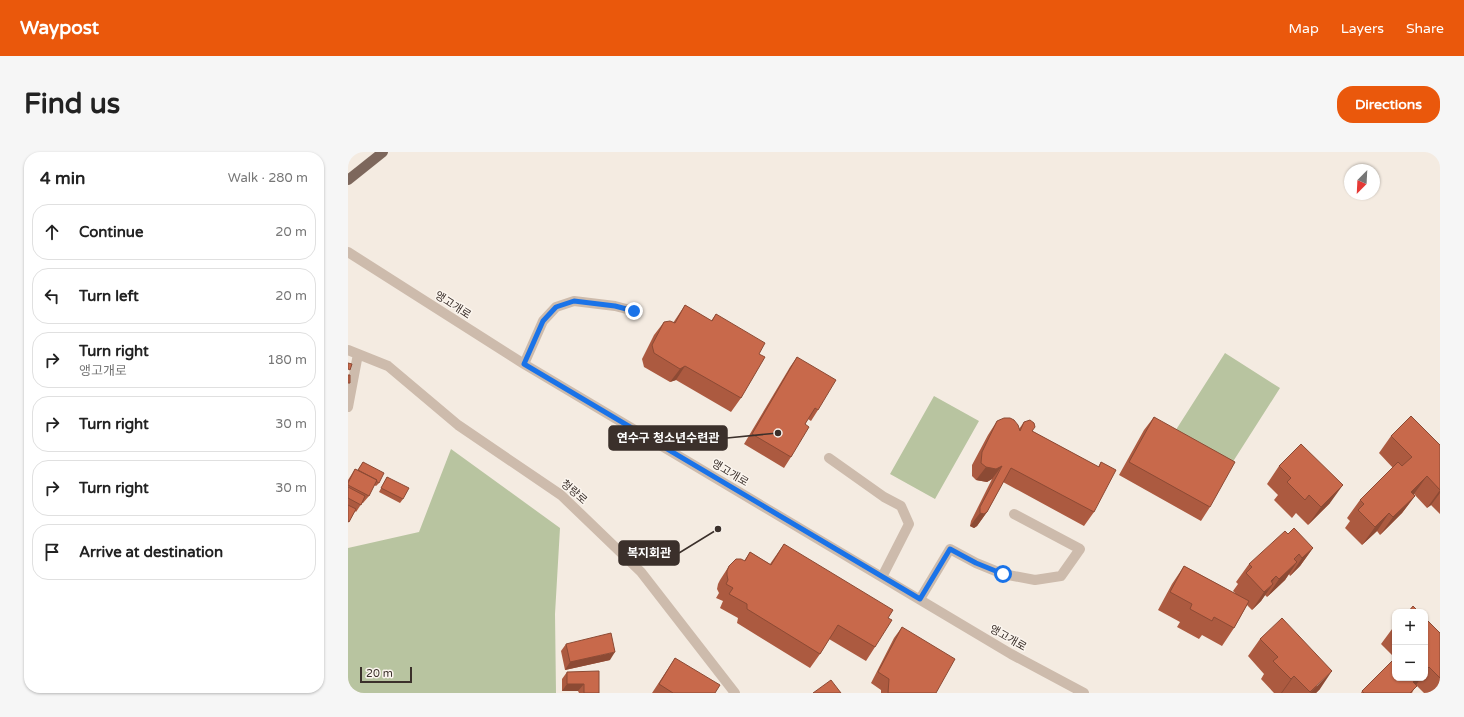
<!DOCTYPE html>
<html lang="en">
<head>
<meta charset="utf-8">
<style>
	:root { --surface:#fff; --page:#f6f6f6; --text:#222; --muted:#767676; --line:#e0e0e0; --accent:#ea580c }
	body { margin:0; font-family:"Varela Round","Noto Sans KR",sans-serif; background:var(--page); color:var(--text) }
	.controls { position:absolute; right:12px; bottom:12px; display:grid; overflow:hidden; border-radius:8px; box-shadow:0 1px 3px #0004 }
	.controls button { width:36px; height:36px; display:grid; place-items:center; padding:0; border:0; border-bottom:1px solid var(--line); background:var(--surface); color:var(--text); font:20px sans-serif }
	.compass { position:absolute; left:996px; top:12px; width:36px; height:36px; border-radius:50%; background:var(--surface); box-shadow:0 1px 3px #0004; rotate:204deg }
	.scale { position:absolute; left:12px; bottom:10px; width:52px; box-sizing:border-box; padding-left:4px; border:2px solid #3b302b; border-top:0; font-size:11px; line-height:14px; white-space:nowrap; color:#3b302b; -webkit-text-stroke:3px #fbf5ee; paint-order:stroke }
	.stop { position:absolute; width:12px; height:12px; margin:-9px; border:3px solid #1a73e8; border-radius:50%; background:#fff }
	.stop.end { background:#1a73e8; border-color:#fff; box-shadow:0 1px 4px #0008 }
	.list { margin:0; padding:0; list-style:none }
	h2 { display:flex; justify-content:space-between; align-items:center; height:52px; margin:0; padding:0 16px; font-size:17px }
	h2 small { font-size:13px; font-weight:400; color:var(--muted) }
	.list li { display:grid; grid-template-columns:26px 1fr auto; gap:12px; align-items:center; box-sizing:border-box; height:56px; margin:0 8px 8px; padding:0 8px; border:1px solid var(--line); border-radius:16px }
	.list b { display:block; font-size:15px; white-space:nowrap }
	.list p { margin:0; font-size:13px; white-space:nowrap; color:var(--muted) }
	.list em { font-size:13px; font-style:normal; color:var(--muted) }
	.icon { flex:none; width:22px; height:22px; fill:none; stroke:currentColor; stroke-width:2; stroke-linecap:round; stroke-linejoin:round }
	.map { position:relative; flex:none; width:1092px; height:541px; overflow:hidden; border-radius:16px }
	header { display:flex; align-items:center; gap:24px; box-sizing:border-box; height:56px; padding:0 20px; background:var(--accent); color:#fff }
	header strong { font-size:19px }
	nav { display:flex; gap:22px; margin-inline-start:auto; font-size:14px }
	.intro { display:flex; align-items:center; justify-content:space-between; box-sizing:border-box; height:96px; padding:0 24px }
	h1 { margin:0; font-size:28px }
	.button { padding:10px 18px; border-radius:16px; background:var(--accent); color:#fff; font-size:14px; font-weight:700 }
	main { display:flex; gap:24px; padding:0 24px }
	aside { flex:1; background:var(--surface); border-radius:16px; box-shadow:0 1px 3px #0004 }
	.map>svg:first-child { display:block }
</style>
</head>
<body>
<header>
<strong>Waypost</strong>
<nav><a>Map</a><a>Layers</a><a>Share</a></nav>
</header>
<div class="intro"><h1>Find us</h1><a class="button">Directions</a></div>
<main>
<aside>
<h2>4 min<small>Walk · 280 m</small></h2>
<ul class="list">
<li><svg class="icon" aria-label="ahead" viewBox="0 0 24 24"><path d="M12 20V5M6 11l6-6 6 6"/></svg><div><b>Continue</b></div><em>20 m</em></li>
<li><svg class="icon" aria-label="left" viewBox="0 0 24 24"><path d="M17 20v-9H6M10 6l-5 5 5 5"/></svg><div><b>Turn left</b></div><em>20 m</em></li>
<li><svg class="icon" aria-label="right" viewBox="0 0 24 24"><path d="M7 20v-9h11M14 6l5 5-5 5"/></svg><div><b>Turn right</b><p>앵고개로</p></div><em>180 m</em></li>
<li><svg class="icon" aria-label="right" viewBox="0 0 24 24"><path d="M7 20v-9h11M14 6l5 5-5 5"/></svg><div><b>Turn right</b></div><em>30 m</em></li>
<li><svg class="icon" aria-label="right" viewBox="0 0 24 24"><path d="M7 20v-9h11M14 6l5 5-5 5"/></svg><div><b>Turn right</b></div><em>30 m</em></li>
<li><svg class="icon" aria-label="arrive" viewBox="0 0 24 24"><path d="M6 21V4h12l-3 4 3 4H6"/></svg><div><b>Arrive at destination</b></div></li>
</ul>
</aside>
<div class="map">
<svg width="1092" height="541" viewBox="0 0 1092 541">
	<rect width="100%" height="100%" fill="#f4ebe1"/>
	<path fill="#b8c4a0" d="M877,201l55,35 -53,83 -55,-35z
		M586,244l45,25 -44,78 -45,-25z
		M103,297l109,79 -5,86 1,79h-208v-145l71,-16z"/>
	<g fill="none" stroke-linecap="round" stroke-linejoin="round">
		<path stroke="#cdbbac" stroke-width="10" d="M0,100l176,112 487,290 73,39
			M0,198l40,16 70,59 103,70 80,77 94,121
			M176,212l19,-43 13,-14 18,-6 41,5 19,5
			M0,255l10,-53
			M481,306l55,39 17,9 8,18 -27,53
			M572,447l30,-50 26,14 27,11 32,6 26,-4 19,-27 -66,-35"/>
		<path stroke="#7d675c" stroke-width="10" d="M0,28l35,-28"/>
	</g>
	<path fill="#ac5a40" d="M337,153l26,16 5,-7 43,40 -18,44 -10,14 -55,-32 -6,2 -26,-15 -2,-8 12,-24 10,-13 9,1z
		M449,205l21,53 -7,11 -3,-2 -3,5 -14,33 -7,11 -40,-24 46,-77z
		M806,265l56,90 -9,14 -82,-46 25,-45z
		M649,269l22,8 5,-7 8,9 66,36 3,-5 -7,50 -10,14 -81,-44 -16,30 -10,14 -3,2 -4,-2 1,-5 21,-42 -5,3 -11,-2 -4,-4v-11l16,-30z
		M1043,284l49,9v69l-9,-9 -4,3 -13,-14v1l1,1 -13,17 -22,22 -3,-4 -15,14 -17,-17 5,-7 -3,-3 13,-18 33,-32 -14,-15z
		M15,310l16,21 -3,3 -2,-1 -5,11 -6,7h-1l-6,9 -1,-1 -7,12v-43l7,-11 3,1z
		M931,314l51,37 -22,22 -12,-12 -4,5 -18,-18 4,-5 -11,-11z
		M39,325l16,22 -3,4 -21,-11z
		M436,392l104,74 -13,29 -9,14 -37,-22 -9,15 -10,14 -73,-45 1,-5 -18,-10 3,-7 -7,-3 3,-5 -2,-4 1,-5 2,-4 9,-14 15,-5 6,-9 20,12z
		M965,396l-13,18 -10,10 -1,-2 -4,6 -18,17 -2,-2 -4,6 -9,9 -5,-5 -13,23 -12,18 -20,-11 -3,4 -22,-12 3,-5 -22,-12 14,-26 12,-18 52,28 -3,-3 5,-7 -2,-2 13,-18z
		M1077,466l15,15v60h-16l-8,-8 -4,8h-51l1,-2 33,-13h30z
		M1047,473v33l-14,-14z
		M554,475l34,66h-55v-3l-10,-7 23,-45z
		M912,487l60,50 -4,4h-42l-13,-14 3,-5 -16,-18z
		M218,492l44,16 -45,10 -4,-19z
		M327,506l40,35h-63z
		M219,520l32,21h-20l-1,-2h-16v-12z"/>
	<path fill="#8c4a34" d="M337,214l-9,14 -6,2 10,-13z
		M654,314l-10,13 -5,3 -11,-2 10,-13z
		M1079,324l-13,18 -16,16 13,-18z
		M995,333l-13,18 -22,22 13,-18z
		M1092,338v3l-9,12 -4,3z
		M1067,344l-13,17 -22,22 13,-18z
		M639,360l-10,14 -3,2 -4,-2 10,-13z
		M1041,361l-12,18 -15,14 13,-18z
		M965,396l-13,18 -10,10 12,-18z
		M949,410l-12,18 -18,17 12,-18z
		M928,424l-10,15 7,-7 -12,17 -9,9 12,-18 7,-11z
		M267,500l-5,8 -45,10 5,-8z
		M984,519l-12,18 -4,4h-6z
		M946,524l-12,17h-1l10,-14z
		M1070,526h3l-5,7 -8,8 5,-11z
		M1092,531v4l-4,6h-3z
		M219,532h17l-6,7h-16z"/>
	<path fill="#c8694b" stroke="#8c4a34" d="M337,153l27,16 4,-7 49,29 -6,11 6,3 -24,41 -56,-32 -5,3 -26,-16 -2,-8 12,-23 6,-1 5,2z
		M449,205l39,23 -18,30 -3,-2 -10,16 4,3 -18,30 -39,-23z
		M0,211l4,1 -2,6 -2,-1z
		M0,223h2v8h-2z
		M1063,264l29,29v45l-13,-14 -16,16 4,4 -22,21 -4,-4 -14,14 -17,-17 6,-6 -4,-4 38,-38 4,4 10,-9 -21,-21z
		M806,265l81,45 -25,45 -81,-45z
		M656,266h6l4,2 4,5 2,6 4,-9 6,-2 4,3 1,4 -3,4 67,36 2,-5 15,8 -22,42 -83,-44 -24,44 -3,2 -4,-1v-6l22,-41 -6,3 -10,-2 -5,-4 1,-11 15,-31z
		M953,292l42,41 -22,22 -12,-12 -4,5 -18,-18 4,-4 -12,-12z
		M15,310l21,11 -5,10 -3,-2 1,-1 -19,-10z
		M7,317l22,11 -8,16 -21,-11v-2z
		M39,325l22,11 -6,11 -22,-11z
		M0,335l17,9 -4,9 -13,-7z
		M0,353l8,4 -7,13 -1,-1z
		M946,376l19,20 -11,10 -3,-4 -5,5 3,3 -18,17 -3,-3 -5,5 2,3 -9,8 -18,-19 6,-6 -3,-3 36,-33 3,3z
		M436,392l109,66 -5,8 4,2 -17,27 -37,-22 -18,29 -73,-45v-5l-18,-10 4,-6 -7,-4 2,-4 -1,-5v-4l2,-5 7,-7h5l4,2 5,-9 21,13z
		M836,414l65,35 -15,27 -20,-11 -2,4 -22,-12 2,-5 -22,-12z
		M1065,454l6,6h-11z
		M934,466l50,53 -22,21 -16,-16 -3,3 -18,-18 5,-4 -18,-18z
		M1077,466l15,15v45l-11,-11 -4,4z
		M554,475l53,32 -19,34h-48l1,-14 -11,-7z
		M263,481l4,19 -45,10 -4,-18z
		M327,506l45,27 -5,8h-42l-14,-9z
		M1047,506v20h23l-5,4 4,4 -7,7h-46l-2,-2z
		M251,519v22h-15v-9h-17v-12z
		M483,528l10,13h-28z"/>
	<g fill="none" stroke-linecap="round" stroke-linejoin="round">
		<path stroke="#1a73e8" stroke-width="5" d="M286,159l-19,-5 -41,-5 -18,6 -13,14 -19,43 396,235 30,-50 26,14 27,11"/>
	</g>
	<g text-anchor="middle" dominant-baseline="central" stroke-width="3" stroke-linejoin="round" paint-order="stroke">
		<g font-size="11" fill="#3b302b" stroke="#fbf5ee">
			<text transform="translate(105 153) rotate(33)">앵고개로</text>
			<text transform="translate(382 321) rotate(31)">앵고개로</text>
			<text transform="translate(226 340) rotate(41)">청량로</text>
			<text transform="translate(660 486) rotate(30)">앵고개로</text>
		</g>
	</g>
	<path fill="none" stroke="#3b302b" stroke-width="1.5" d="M430 281L379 286M370 377L331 401"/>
	<g fill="#3b302b" stroke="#fbf5ee" stroke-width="1.5">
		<circle cx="430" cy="281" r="4"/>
		<circle cx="370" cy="377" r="4"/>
	</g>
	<g fill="#3b302b" stroke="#3b302b" stroke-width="1.5">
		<rect x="261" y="274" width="118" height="24" rx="4"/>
		<rect x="271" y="389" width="60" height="24" rx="4"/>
	</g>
	<g font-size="12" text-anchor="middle" font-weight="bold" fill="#fff">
		<text x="320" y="290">연수구 청소년수련관</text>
		<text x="301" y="405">복지회관</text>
	</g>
</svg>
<div class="controls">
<button>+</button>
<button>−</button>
</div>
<svg class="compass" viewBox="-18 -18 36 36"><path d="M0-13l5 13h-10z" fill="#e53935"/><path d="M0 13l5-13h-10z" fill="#767676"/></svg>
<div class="scale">20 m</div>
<div class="stop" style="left:655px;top:422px"></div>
<div class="stop end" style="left:286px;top:159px"></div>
</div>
</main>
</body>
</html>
